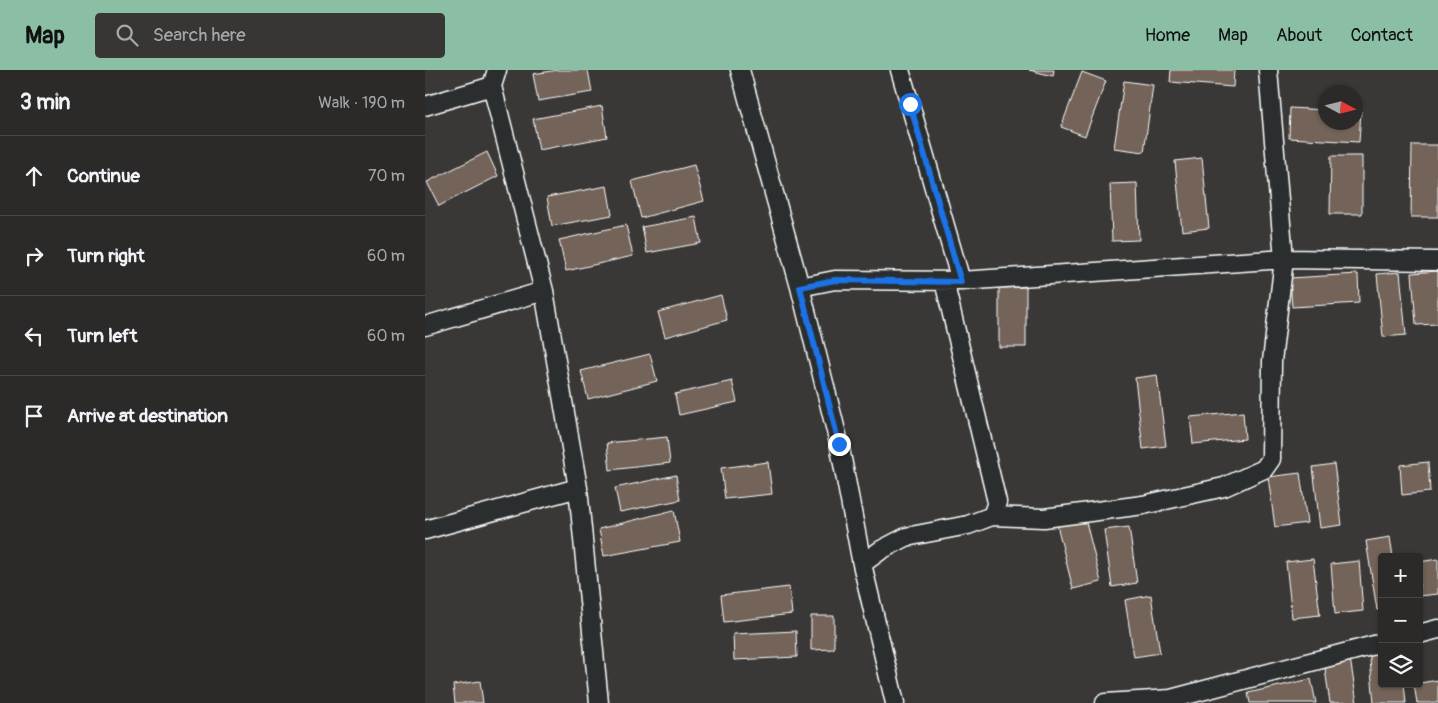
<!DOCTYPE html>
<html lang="en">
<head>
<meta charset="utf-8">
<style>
	:root { --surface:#2b2a29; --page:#373635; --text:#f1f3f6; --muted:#a6a7a8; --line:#474646; --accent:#8abfa5 }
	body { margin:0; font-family:Pangolin,sans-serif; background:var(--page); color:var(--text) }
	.controls { position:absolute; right:15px; bottom:15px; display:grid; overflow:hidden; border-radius:5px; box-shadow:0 1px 4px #0004 }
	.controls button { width:45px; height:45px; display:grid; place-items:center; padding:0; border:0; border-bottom:1px solid var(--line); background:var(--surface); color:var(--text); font:25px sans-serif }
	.compass { position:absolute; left:893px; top:15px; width:45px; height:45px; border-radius:50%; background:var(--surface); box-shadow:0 1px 4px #0004; rotate:97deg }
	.stop { position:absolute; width:15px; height:15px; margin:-11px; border:4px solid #1a73e8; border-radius:50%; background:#fff }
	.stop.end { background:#1a73e8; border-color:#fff; box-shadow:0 1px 5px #0008 }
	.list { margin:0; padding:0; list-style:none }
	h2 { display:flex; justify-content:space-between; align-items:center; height:65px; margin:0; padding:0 20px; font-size:21px }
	h2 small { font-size:16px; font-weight:400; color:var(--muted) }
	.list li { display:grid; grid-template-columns:32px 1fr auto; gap:15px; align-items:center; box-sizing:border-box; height:80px; padding:0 20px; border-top:1px solid var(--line) }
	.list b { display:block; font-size:19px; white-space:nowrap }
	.list em { font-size:16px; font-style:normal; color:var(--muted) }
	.icon { flex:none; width:28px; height:28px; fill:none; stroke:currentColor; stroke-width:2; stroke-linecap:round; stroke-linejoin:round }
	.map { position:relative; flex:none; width:1013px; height:633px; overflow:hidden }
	header { display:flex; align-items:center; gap:30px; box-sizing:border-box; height:70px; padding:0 25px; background:var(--accent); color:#111 }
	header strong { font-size:24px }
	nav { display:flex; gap:28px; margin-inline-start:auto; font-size:18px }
	.search { width:350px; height:45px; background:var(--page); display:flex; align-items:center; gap:12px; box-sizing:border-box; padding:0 18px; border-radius:5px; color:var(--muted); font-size:19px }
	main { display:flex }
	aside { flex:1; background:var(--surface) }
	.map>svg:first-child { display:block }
</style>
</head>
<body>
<header>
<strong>Map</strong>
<div class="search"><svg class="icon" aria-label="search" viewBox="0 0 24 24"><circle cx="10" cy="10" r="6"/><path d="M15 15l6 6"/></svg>Search here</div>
<nav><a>Home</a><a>Map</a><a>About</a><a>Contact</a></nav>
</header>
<main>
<aside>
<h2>3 min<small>Walk · 190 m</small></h2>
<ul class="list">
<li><svg class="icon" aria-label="ahead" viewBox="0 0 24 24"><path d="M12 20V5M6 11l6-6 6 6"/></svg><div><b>Continue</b></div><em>70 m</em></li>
<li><svg class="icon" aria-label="right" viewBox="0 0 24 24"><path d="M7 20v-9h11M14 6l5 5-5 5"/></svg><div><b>Turn right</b></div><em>60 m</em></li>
<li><svg class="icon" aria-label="left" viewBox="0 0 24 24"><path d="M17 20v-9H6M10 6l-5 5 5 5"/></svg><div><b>Turn left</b></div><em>60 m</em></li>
<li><svg class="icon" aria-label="arrive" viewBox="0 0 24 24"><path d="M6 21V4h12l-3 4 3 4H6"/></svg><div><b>Arrive at destination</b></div></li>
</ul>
</aside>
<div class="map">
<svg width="1013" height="633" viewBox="0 0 1013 633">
	<rect width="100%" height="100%" fill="#393837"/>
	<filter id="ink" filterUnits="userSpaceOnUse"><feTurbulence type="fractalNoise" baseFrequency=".02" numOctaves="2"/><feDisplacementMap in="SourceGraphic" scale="10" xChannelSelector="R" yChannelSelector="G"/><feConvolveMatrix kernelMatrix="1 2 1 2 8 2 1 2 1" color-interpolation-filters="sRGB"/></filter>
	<g filter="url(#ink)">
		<path fill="#736459" stroke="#fff" d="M133,0h30l4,22 -54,9 -5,-27z
			M604,0h25l-1,6z
			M746,0h63l-1,17 -63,-5z
			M657,2l24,9 -21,55 -24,-9z
			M699,11l29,4 -9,67 -30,-4z
			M177,36l5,31 -68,13 -6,-31z
			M865,38l36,2v12h30v-11h5l-2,31 -70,-4z
			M987,75h26v72h-27z
			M62,82l11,24 -59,30 -12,-24z
			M906,86h31v58h-32z
			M777,88l7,70 -27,3 -7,-70z
			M269,95l10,36 -63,17 -9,-37z
			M712,113l2,57 -27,1 -2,-57z
			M182,116l5,29 -60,11 -5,-29z
			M271,147l5,26 -54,10 -5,-26z
			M201,155l7,31 -67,15 -7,-31z
			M1013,201v53l-22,1 -4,-52z
			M975,202l6,63 -23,2 -6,-63z
			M933,204l1,29 -67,4 -2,-29z
			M601,217v60h-27v-59z
			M296,225l6,25 -62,17 -7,-25z
			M225,284l7,27 -69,18 -7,-28z
			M732,305l9,71 -23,3 -8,-71z
			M307,311l5,21 -58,13 -4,-21z
			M818,342l2,27 -52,5 -3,-27z
			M242,367l3,26 -60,7 -3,-27z
			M343,392l4,32 -47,5 -4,-31z
			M1003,392l2,30 -28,3 -2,-30z
			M909,394l8,61 -22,3 -7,-61z
			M875,403l7,50 -32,4 -7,-50z
			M251,405l4,25 -60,12 -5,-24z
			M249,440l6,32 -76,14 -5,-27z
			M660,448l16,64 -28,7 -16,-64z
			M704,457l8,56 -25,4 -8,-57z
			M965,467l3,20h-11v52l-5,1 -11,-69z
			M888,489l7,56 -28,3 -6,-56z
			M1013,489v35l-19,2v-34z
			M934,491l4,50 -28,3 -4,-50z
			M364,517l3,27 -68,8 -3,-27z
			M726,525l9,58 -26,4 -9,-57z
			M386,546h23v33l-23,1z
			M371,561l1,26 -63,3 -1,-26z
			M957,578v36h22l2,19h-32l-5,-54z
			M925,588l7,45h-27l-6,-41z
			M886,609l5,24h-66l-2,-10z
			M1013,610v23h-21l-3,-19z
			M55,611l3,22h-28l-2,-18z"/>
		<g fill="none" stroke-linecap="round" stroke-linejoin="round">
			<defs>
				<path id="minor" d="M72,0l-5,16 52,205 34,197 21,215
					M315,0l60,217 39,156 23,121 33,139
					M475,0l61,211
					M0,36l67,-20
					M519,211l53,221 -5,14
					M375,217l35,-7 126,1 323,-22 154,2
					M0,256l119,-35
					M0,460l153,-42
					M437,494l19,-14 25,-13 62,-12 24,-9 52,2 99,-13 81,-18 40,-18 7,-10 1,-98 12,-102 -16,-189
					M994,564l19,-5
					M680,633l66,-4 211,-56"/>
			</defs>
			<use href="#minor" stroke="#fff" stroke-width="21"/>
			<use href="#minor" stroke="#2a2d2e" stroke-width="18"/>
		</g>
	</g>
	<g fill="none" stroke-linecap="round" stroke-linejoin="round" filter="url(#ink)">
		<path stroke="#1a73e8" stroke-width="6" d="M414,374l-39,-157 35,-7 126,2 -51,-178"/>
	</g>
</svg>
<div class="controls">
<button>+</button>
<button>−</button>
<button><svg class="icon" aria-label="layers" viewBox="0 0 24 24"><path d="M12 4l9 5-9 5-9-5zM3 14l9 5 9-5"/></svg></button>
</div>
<svg class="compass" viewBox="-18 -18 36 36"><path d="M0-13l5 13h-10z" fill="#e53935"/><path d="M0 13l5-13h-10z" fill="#a6a7a8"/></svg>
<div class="stop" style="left:485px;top:34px"></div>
<div class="stop end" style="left:414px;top:374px"></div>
</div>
</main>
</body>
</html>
